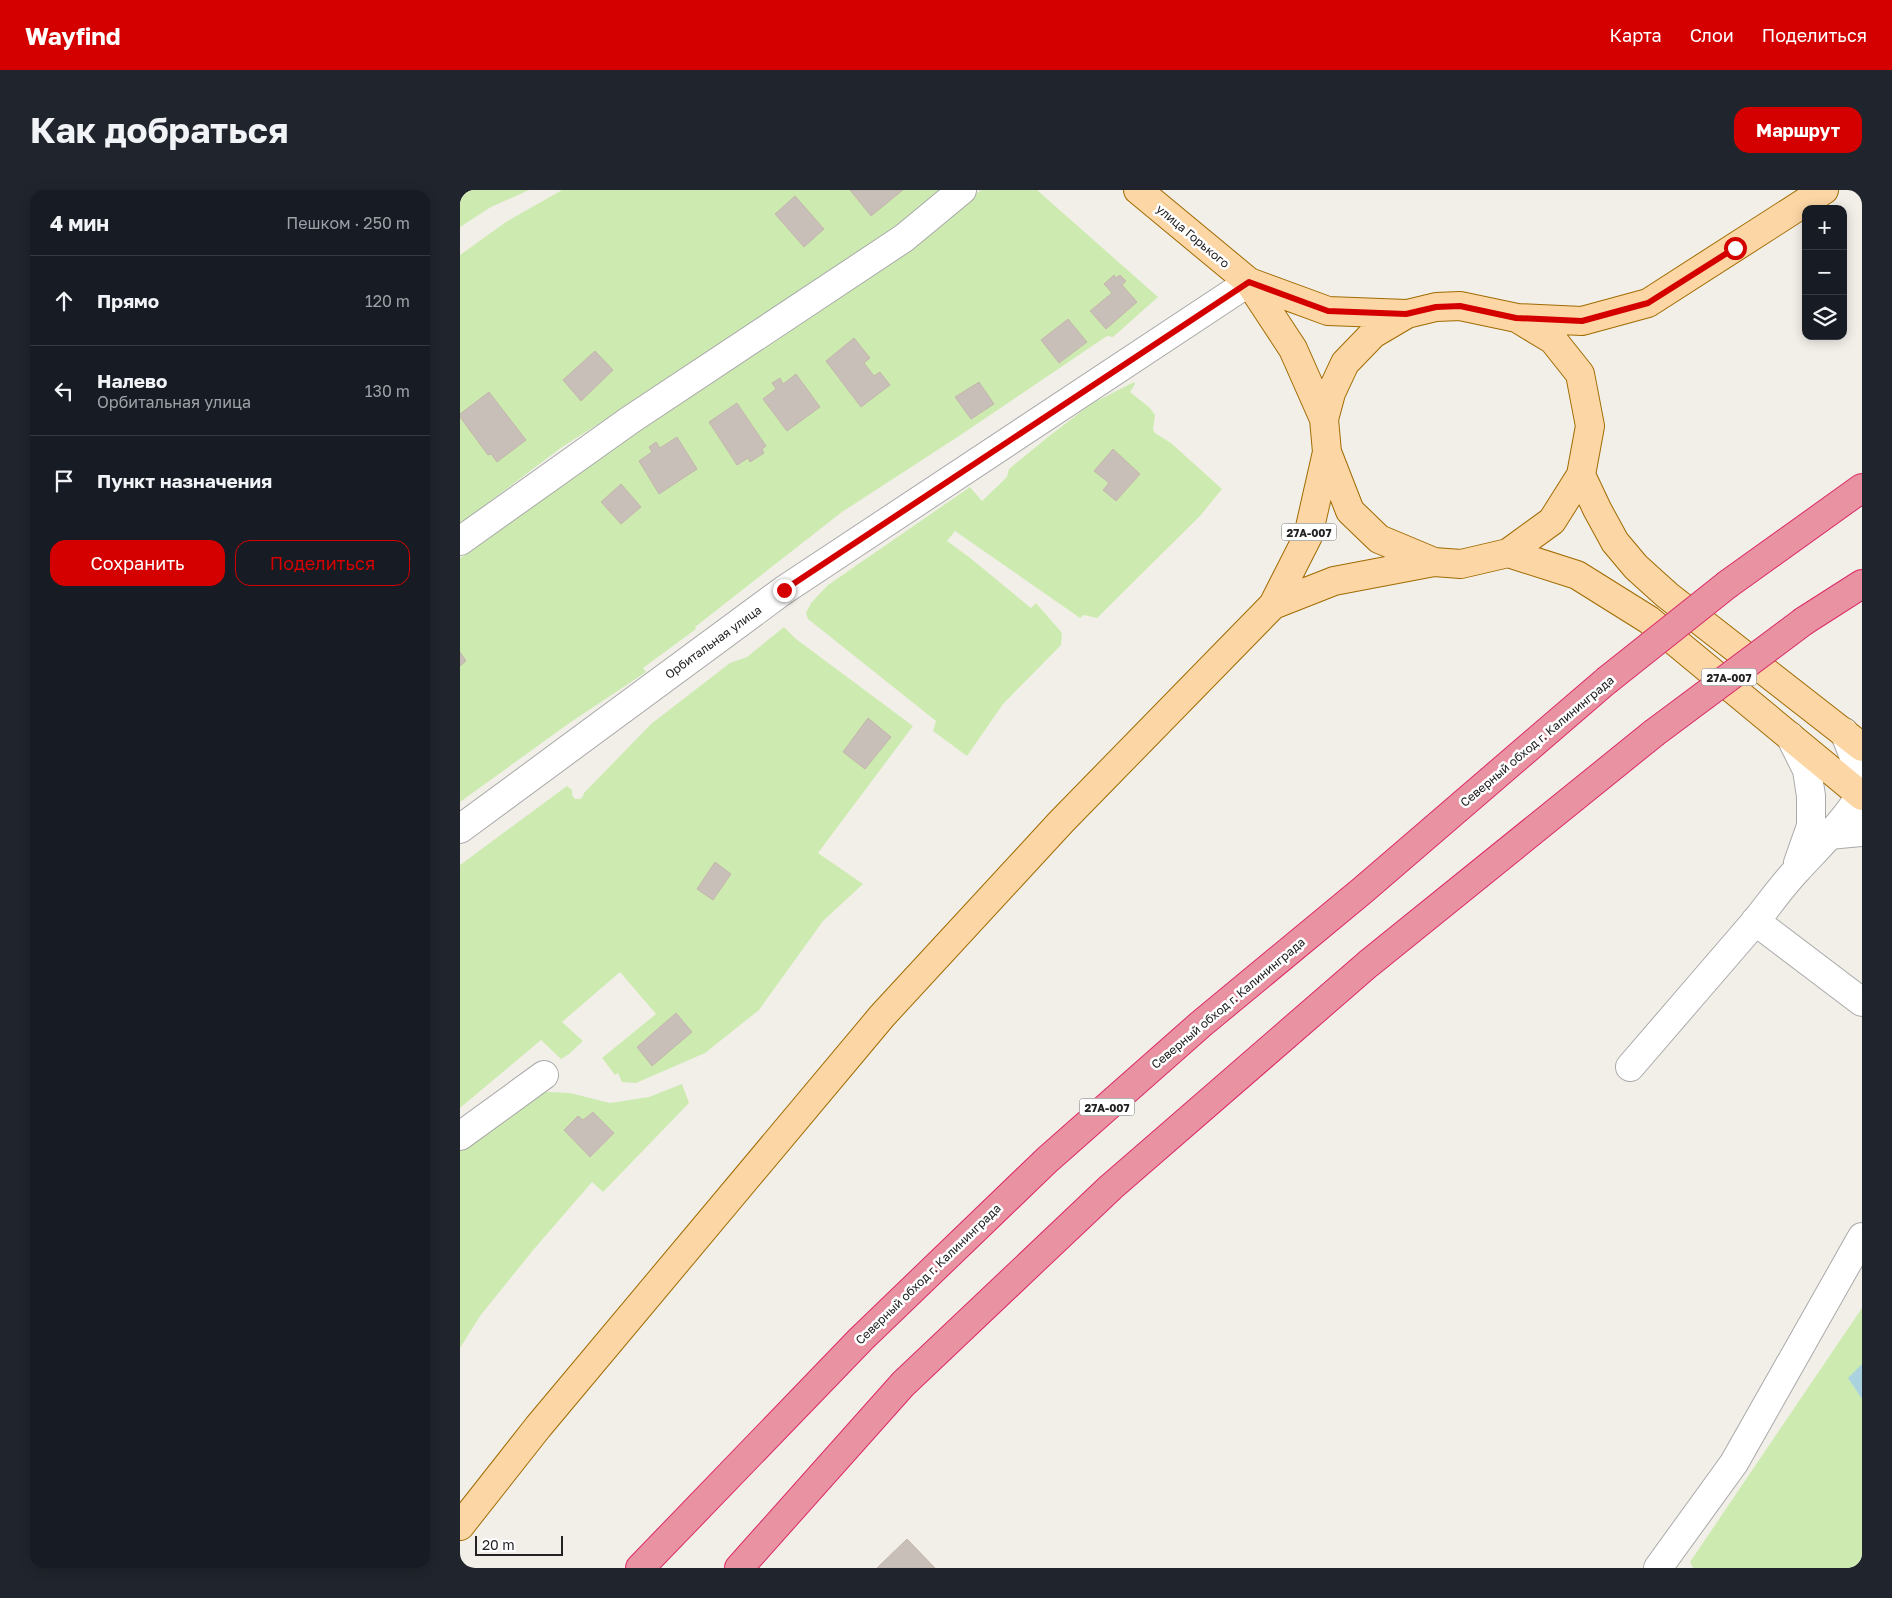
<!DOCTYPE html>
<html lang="ru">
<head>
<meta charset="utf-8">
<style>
	:root { --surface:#171b24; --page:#20242c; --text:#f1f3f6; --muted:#9ea1a6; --line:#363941; --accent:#d40000 }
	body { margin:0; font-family:"Golos Text",sans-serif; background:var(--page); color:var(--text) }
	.controls { position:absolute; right:15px; top:15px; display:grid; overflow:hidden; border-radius:10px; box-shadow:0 2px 12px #0003 }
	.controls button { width:45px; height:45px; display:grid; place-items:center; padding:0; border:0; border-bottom:1px solid var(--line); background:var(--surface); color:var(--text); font:25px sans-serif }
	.scale { position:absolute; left:15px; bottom:12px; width:88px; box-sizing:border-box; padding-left:5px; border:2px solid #222; border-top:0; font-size:14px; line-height:18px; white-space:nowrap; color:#222; -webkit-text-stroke:4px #fff; paint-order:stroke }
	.stop { position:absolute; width:15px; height:15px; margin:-11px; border:4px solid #d40000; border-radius:50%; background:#fff }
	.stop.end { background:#d40000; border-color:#fff; box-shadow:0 1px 5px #0008 }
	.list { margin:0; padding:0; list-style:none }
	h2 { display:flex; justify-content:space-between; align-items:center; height:65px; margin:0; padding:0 20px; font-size:21px }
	h2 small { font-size:16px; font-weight:400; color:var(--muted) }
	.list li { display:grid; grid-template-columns:32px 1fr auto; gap:15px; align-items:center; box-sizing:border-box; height:90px; padding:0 20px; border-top:1px solid var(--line) }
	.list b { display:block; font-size:19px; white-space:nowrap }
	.list p { margin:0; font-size:16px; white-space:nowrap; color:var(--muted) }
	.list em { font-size:16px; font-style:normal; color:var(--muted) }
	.actions { display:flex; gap:10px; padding:15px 20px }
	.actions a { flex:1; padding:11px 0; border:1px solid var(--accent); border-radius:15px; text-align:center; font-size:18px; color:var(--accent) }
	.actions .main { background:var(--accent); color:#fff }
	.icon { flex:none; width:28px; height:28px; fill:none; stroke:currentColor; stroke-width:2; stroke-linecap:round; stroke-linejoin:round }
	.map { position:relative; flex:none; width:1402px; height:1378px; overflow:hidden; border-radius:15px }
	header { display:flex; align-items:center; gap:30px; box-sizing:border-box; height:70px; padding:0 25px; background:var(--accent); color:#fff }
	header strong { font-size:24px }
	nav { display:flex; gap:28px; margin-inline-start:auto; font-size:18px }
	.intro { display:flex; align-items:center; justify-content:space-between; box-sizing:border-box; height:120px; padding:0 30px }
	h1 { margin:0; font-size:35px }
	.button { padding:12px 22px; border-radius:15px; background:var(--accent); color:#fff; font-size:18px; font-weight:700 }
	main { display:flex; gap:30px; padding:0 30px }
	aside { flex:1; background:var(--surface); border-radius:15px; box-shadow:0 2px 12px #0003 }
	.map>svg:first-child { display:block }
</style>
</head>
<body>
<header>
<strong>Wayfind</strong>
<nav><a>Карта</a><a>Слои</a><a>Поделиться</a></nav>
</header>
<div class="intro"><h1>Как добраться</h1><a class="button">Маршрут</a></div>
<main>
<aside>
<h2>4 мин<small>Пешком · 250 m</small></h2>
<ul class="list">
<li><svg class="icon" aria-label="ahead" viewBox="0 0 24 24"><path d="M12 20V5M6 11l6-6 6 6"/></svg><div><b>Прямо</b></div><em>120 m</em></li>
<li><svg class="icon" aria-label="left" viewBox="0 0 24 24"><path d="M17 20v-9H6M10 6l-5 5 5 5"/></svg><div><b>Налево</b><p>Орбитальная улица</p></div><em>130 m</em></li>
<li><svg class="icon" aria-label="arrive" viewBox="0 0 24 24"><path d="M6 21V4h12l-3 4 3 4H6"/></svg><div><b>Пункт назначения</b></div></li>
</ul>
<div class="actions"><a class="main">Сохранить</a><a>Поделиться</a></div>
</aside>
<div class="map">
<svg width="1402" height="1378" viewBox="0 0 1402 1378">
	<rect width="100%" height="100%" fill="#f2efe9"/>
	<path fill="#cdebb0" d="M0,0h69l-38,17 -31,20z
		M102,0h384l-42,35 -201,133 -141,89 -77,58 2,3 -27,20v-273l46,-33z
		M521,0h56l121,107 -45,40 -6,-1 -148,100 -117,76 -147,115 1,2 -53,39 3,4 -78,52 -108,78v-244l50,-35 87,-70 75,-44 108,-71 58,-40z
		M674,192l1,2 -5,8 20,16 5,7 -2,14 2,4 16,10 51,46 -22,27 -103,102 -13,-3 -4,3 -125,-87 -8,10 22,16 62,51 5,-5 26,30 -1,12 -58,59 -36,52 -34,-25 3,-10 -128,-102 -2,-6 5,-10 17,-18 142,-98 12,14 25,-24 2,-8 34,-28 48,-37z
		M324,437l12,12 117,87 -95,127 45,31 -40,37 -64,89 -54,43 -69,30 -14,-1 -4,-9 -3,2 -13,-17 54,-44 -36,-42 -58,50 21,19 -14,13 -8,5 -20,-19 -81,68v-243l107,-79 5,4v5l3,4h5l3,-3 1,-3 67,-69 79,-61 17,-6z
		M222,894l7,19 -86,89 -11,-10 -58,67 -54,67 -20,32v-206l70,-51 40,2 40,10 39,-6z
		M1402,1118v260h-169l-3,-6z"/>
	<path fill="#aad3df" d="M1402,1174v35l-14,-21z"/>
	<path fill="#c7bfb8" stroke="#c4b6ab" d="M390,0h53l-32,26z
		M335,6l29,33 -20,18 -29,-33z
		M654,85l2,3 4,-3 6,6 -4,4 15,17 -31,27 -16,-18 22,-18 -8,-9z
		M608,129l19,23 -28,21 -18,-23z
		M394,148l16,20 -6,5 10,13 6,-4 10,13 -29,22 -35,-46z
		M135,161l18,19 -32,31 -18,-21z
		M336,184l24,33 -33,24 -24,-32 13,-10 -4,-6 8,-5 3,6z
		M519,192l15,22 -23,15 -16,-22z
		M29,202l37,48 -29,22 -6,-8 -3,1 -28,-38v-3z
		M277,213l29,43 -4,3 2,4 -14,9 -2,-4 -11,7 -28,-43z
		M217,247l20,32 -38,25 -20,-33 13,-9 -3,-5 7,-5 4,6z
		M653,259l27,25 -24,27 -13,-11 6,-7 -15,-12z
		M161,294l20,23 -20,17 -20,-22z
		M0,462l6,9 -6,5z
		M408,528l23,19 -26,32 -22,-17z
		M255,672l16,12 -18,26 -16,-11z
		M216,823l16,19 -40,34 -15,-19z
		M133,922l21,21 -24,24 -26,-27 14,-14 5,4z
		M447,1349l28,29h-58z"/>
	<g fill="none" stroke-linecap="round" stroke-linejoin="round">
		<defs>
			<path id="minor" d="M0,351l170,-121 274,-182 58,-48
				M1330,546l17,34 4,26v30l-13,37
				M0,639l324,-239 465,-308
				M1369,645l33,-3
				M1295,731l107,81
				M1170,877c41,-48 83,-96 124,-144 14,-17 27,-36 43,-53 14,-16 57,-57 62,-76 3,-19 -8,-46 -15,-62
				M0,946l84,-61
				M1198,1378l76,-105 128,-226"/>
			<path id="major" d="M678,0l111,92 44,67 31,70
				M789,92l79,29 79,3
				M1121,285l16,34 18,33 21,25 31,28 195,152
				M1048,363l69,22 72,45 213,176
				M974,372l-55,-23 -29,-28 -23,-59 -3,-33 7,-26 14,-30 28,-29 34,-20 29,-7 24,-1 57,12 65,3 66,-18 176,-113
				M813,415l61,-24 100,-19 27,2 47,-11 44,-32 29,-46 9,-49 -10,-52 -27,-34 -33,-20
				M0,1336l78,-99 344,-411 179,-194 212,-217 35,-69 19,-84"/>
			<path id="highway" d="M1268,394l134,-96
				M1344,431l58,-37
				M180,1378l221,-229 186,-179 154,-136 162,-134 243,-209
				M279,1378l164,-184 208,-197 257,-223 286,-231"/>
		</defs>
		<use href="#minor" stroke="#a9a9a9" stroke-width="30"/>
		<use href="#major" stroke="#a06b00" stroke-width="30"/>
		<use href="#highway" stroke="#dc2a67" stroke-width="30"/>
		<use href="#minor" stroke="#fff" stroke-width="28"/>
		<use href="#major" stroke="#fcd6a4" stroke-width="28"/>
		<use href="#highway" stroke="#e892a2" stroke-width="28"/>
		<defs>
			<path id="highway-bridge" d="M1146,491l122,-97
				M1194,543l150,-112"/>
		</defs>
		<use href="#highway-bridge" stroke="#dc2a67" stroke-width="30" stroke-linecap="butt"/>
		<use href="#highway-bridge" stroke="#e892a2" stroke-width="28"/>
	</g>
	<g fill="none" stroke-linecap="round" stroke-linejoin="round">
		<path stroke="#d40000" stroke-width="6" d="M324,400l465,-308 79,29 78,3 30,-7 24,-1 56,12 66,3 66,-18 87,-55"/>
	</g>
	<g text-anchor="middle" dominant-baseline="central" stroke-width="5" stroke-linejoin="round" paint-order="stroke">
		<g fill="#fff" stroke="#646464" stroke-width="1">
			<rect x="821.5" y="333.5" width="55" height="17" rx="4"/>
			<rect x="1241.5" y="478.5" width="55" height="17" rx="4"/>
			<rect x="619.5" y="908.5" width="55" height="17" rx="4"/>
		</g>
		<g font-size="11" font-weight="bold" fill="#222">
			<text x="849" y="342">27А-007</text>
			<text x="1269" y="487">27А-007</text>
			<text x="647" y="917">27А-007</text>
		</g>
		<g font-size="12" fill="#222" stroke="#fff">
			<text transform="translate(733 46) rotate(40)">улица Горького</text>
			<text transform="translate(253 452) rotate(-36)">Орбитальная улица</text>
			<text transform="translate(1077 551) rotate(-40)">Северный обход г. Калининграда</text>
			<text transform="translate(768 813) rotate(-40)">Северный обход г. Калининграда</text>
			<text transform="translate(468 1084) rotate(-44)">Северный обход г. Калининграда</text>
		</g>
	</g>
</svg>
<div class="controls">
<button>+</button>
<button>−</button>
<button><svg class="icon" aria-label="layers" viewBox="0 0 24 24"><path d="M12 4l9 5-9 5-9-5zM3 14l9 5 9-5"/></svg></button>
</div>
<div class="scale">20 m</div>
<div class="stop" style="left:1275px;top:58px"></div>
<div class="stop end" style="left:324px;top:400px"></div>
</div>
</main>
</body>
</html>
